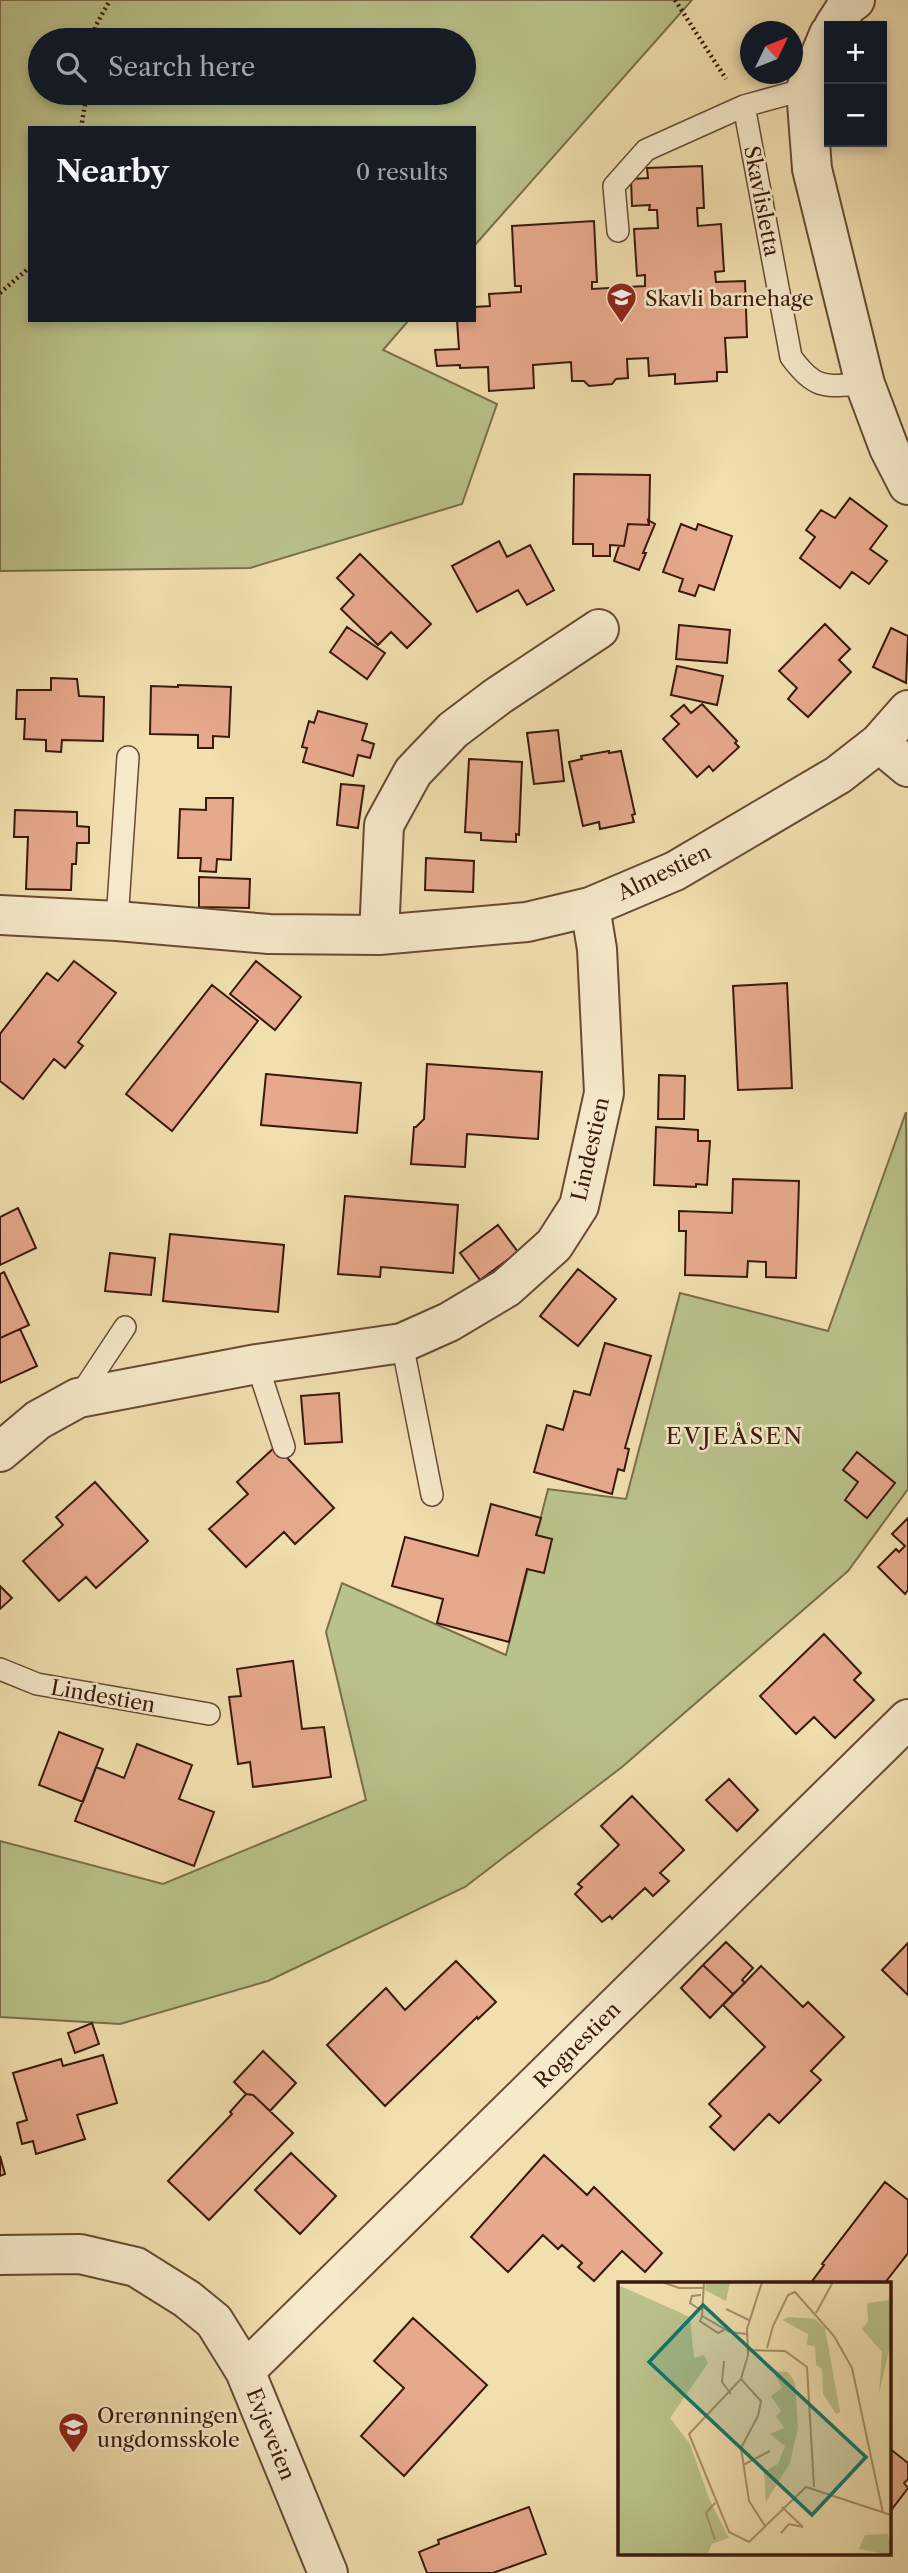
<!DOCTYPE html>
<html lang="en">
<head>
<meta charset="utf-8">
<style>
	:root { --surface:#171b24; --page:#242831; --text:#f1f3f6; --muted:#9ea1a6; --line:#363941 }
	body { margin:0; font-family:"Libre Caslon Text",serif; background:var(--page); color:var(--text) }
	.controls { position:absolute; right:21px; top:21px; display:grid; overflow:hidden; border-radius:0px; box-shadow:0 4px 10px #0003 }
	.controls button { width:63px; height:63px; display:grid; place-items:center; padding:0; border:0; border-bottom:2px solid var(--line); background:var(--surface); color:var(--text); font:35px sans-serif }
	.compass { position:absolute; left:740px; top:21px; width:63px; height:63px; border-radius:50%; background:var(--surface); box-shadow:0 4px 10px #0003; rotate:47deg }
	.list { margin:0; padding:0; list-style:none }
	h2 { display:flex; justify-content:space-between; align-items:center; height:91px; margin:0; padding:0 28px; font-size:30px }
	h2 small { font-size:23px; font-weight:400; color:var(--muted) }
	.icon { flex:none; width:38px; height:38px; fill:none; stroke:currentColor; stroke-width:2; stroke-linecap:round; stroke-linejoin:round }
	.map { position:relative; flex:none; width:908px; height:2573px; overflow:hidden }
	.search { position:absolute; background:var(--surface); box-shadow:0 4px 10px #0003; left:28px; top:28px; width:448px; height:77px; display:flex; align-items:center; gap:18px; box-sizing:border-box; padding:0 24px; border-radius:38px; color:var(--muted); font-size:26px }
	.panel { position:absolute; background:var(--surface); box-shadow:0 4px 10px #0003; left:28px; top:126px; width:448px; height:196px; border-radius:0px }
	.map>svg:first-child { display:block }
</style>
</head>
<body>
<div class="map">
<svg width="908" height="2573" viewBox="0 0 908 2573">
	<rect width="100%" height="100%" fill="#f1dfaf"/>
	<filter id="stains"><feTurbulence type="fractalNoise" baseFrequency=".00286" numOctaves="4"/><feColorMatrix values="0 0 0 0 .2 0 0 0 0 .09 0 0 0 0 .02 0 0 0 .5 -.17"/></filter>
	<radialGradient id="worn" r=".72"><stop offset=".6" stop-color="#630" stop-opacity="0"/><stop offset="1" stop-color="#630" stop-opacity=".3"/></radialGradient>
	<path fill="#bac28b" stroke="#7a6e4b" stroke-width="2" fill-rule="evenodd" d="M0,0h692l-218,246v-118h-444v192h379l-26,30 114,54 -35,100 -212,64 -250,3zM40,40h424v53h-424z
		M906,1112l2,377 -60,82 -226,196 -157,120 -197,94 -148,43 -120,-7v-176l163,43 203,-84 -40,-168 16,-49 164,72 42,-166 78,10 54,-206 148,38z"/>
	<path fill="#e7a98c" stroke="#3a190b" stroke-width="2" d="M702,166l2,42h-7l1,18 23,-2 3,47 -9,1 1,10 29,-1 2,56 -22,1 2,34h-10v9l-42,3v-10l-26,2 -1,-18 -21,1 1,19 -12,1 -4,5 -23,2 -5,-5h-12l-1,-19 -38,3 1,23 -45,3 -1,-24 -28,1v-3l-23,1 -2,-16 24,-1 -2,-29h17v-13l16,-1 -1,-12 32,-2v-6h-6l-3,-60 82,-5 3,61h-5v7l53,-3v-11l-8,1 -3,-47 24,-1 -1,-18h-8l1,-5 -18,1 -1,-27 17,-1 -1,-10z
		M574,474l76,1 -1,50 -21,-1 -4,22 -14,-1v11h-17v-12h-20z
		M850,498l37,28 -17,23 17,12 -18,23 -17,-12 -12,16 -40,-30 15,-21 -9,-7 15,-20 14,8z
		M648,520l7,4 -12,29h3l-7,17 -25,-9 5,-15h5l4,-22 21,1z
		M681,524l15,6 2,-6 34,12 -18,54 -15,-5 -4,11 -16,-5 4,-12 -20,-7z
		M499,541l8,16 23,-12 24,45 -27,15 -9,-15 -41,22 -25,-46z
		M360,554l71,70 -24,24 -16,-16 -13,13 -37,-36 13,-14 -17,-17z
		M825,624l25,25 -11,11 12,12 -43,45 -20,-18 9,-11 -18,-17z
		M679,625l51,5 -3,33 -51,-4z
		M347,627l38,26 -18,26 -37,-27z
		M891,628l17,8 -2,47 -33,-16z
		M677,666l46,10 -6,29 -46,-10z
		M51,678l26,1 2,17 25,1 -1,44 -41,-1 -1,12 -15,-1v-11l-22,-1 1,-20h-9l1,-29h34z
		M178,685l53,2 -2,50 -16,-1v12h-15v-13l-48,-1 1,-48 27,1z
		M702,704l35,37 -2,2 4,4 -26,24 -4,-5 -12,11 -34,-38 16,-15 -8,-8 13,-11 7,8z
		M318,711l49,13 -5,16 12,4 -4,14 -12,-3 -5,21 -50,-14 4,-14 -5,-1 7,-26 5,2z
		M558,730l6,51 -30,3 -7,-51z
		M609,751v2l12,-2 14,63 -3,1 2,7 -34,7 -1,-7 -16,4 -14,-64 13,-3 -1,-3z
		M469,759l53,3 -3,73 -3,-1v8l-35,-2v-7l-16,-1z
		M341,784l23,2 -6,42 -21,-3z
		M206,798h27l-2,62 -14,-1 -1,13 -16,-1 1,-13h-23l2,-49 26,1z
		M15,810l62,2v14l12,1v16h-12l-1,21h-4l-1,26 -45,-1 2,-52h-14z
		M426,858l48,3 -1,31 -48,-2z
		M199,877l51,2 -1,29 -50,-1z
		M74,961l42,32 -38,49 5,4 -18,22 -11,-9 -31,40 -23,-18v-47l47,-61 11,8z
		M256,961l45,36 -26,33 -45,-36z
		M787,983l5,105 -54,2 -5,-104z
		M212,985l46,36 -86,110 -46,-37z
		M427,1064l115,8 -4,67 -71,-5 -2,33 -54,-3 3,-37h2l8,-8z
		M266,1074l95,9 -4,50 -96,-8z
		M659,1075l26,1 -1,43h-26z
		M656,1127l42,3v11h12l-3,44 -11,-1v3l-42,-2z
		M733,1179l66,2 -3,97 -30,-1v-15l-18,-1 -1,16 -62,-2 1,-44h-7v-20l53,2z
		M345,1196l113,9 -5,68 -72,-6 -1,10 -42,-3z
		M18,1208l18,40 -36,17v-48z
		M498,1225l20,27 -38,28 -20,-27z
		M170,1234l114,11 -6,67 -115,-11z
		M110,1253l45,5 -4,37 -46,-4z
		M578,1269l38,30 -38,47 -38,-30z
		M4,1272l25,53 -29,13v-64z
		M20,1329l17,37 -37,17v-45z
		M605,1343l46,13 -26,92 4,1 -5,22 -6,-2 -6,25 -78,-22 13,-47 16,5 11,-39 16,4z
		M339,1393l3,49 -37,2 -4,-48z
		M276,1446l58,62 -39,36 -11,-12 -38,35 -37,-38 39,-35 -11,-12z
		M857,1452l38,31 -28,35 -22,-18 13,-18 -15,-12z
		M95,1482l53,59 -52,47 -10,-11 -27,24 -36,-40 40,-36 -7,-8z
		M491,1504l50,14 -5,17 16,4 -8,34 -17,-4 -18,73 -72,-19 6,-24 -51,-13 13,-49 73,19z
		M908,1518v72l-3,4 -27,-27 18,-18 3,3 6,-6 -13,-12z
		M0,1586l12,12 -12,11z
		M824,1634l37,39 -7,7 20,20 -39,38 -21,-21 -18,17 -36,-38z
		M293,1661l9,68 22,-2 7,50 -78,10 -3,-25 -12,2 -9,-67 12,-1 -4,-27z
		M59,1732l44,17 -20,53 -44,-17z
		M137,1744l55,21 -13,34 35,13 -20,54 -119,-45 21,-54 28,11z
		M729,1779l29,31 -21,21 -31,-31z
		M632,1796l52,54 -24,23 9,8 -16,15 -8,-8 -33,31 -2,-3 -8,6 -27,-28 7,-7 -4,-3 41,-39 -18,-19z
		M726,1942l27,26 -11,12 3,3 -12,11 -30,-29z
		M908,1943v52l-26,-25z
		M456,1961l40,41 -18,17 -1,-2 -92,89 -58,-61 59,-57 19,22z
		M703,1965l30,29 -23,24 -29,-30z
		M761,1966l42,41 5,-5 36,35 -33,34 10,9 -42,43 -10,-9 -35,36 -24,-23 11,-11 -12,-12 56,-57 -42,-42z
		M92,2023l7,21 -24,9 -7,-20z
		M263,2051l33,32 -26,28 -17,-16 -7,-1 -12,-12z
		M103,2055l14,48 -40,12 8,24 -49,15 -3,-13 -11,3 -5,-21 10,-3 -14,-47 48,-14 2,7z
		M246,2094l7,1 40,38 -84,87 -41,-39 64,-67 -2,-2z
		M291,2153l45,43 -36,38 -45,-44z
		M544,2155l43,40 7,-8 68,66 -17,19 -23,-21 -28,30 -16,-14 4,-4 -20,-18 -4,4 -15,-14 -35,37 -37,-35z
		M0,2156l5,18 -5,2z
		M885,2182l23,18v53l-24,31h-74l14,-19 -2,-1z
		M413,2318l74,67 -83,91 -43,-40 43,-48 -30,-27z
		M889,2448l19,15v16l-4,4 4,5 -19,25z
		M529,2507l17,47 -53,19h-66l-8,-21 20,-8 -1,-4z"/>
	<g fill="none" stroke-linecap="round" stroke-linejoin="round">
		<defs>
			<path id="lane" d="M806,89l-62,17 47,251c25,34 34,29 74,27
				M618,231l-4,-45 32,-36 98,-44
				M117,921l11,-164
				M402,1343l30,152
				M257,1364l27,83
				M78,1398l47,-71
				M0,1669l37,15 172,30"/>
			<path id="street" d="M834,26l13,-20 8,-6
				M829,34l-23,55 6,80 53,215 24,64 19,37
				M879,743l29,24
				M0,915l117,6 152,13 110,1 148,-13 63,-15 85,-36 163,-96 41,-32 29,-33
				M379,935l5,-110 29,-53 40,-42 45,-34 101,-67
				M0,1452l38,-32 40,-22 179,-34 145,-21 47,-21 57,-34 48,-43 25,-39 25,-113 -7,-144 -7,-42
				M0,2255l80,-1 56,13 51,32 27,22 31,50 83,202
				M245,2371l663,-652"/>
		</defs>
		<use href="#lane" stroke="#684a34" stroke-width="24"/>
		<use href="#street" stroke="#684a34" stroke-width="42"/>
		<path stroke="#3a190b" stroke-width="4.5" stroke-dasharray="2 3.5" stroke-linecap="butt" d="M675,0l51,79
			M93,40l2,-13 15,-27
			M81,128l6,-35
			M0,293l30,-26"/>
		<use href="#lane" stroke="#f6eacb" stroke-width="21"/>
		<use href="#street" stroke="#f6eacb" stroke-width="38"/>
	</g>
	<defs>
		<symbol id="school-pin" viewBox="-11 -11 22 30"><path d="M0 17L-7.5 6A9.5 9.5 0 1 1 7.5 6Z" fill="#8f2418" stroke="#f6eacb"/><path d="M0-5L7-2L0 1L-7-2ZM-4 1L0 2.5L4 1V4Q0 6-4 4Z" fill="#fff"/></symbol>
	</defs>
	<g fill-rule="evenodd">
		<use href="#school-pin" x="604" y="280" width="35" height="47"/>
		<use href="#school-pin" x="56" y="2410" width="35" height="47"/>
	</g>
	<g text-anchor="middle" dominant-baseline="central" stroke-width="5" stroke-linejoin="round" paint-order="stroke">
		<g font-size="21" fill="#3a190b" stroke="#f6eacb">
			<text transform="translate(762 201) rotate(79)">Skavlisletta</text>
			<text transform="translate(664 872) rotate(-26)">Almestien</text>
			<text transform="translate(590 1149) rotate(-77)">Lindestien</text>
			<text transform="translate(103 1696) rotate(10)">Lindestien</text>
			<text transform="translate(577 2045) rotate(-45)">Rognestien</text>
			<text transform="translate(271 2434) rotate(68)">Evjeveien</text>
		</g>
		<g font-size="21" fill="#3a190b" stroke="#f6eacb" text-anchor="start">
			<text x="645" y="298">Skavli barnehage</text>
			<text x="97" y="2415">Orerønningen<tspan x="97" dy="24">ungdomsskole</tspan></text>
		</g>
		<g font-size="23" letter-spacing="2" fill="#3a190b" stroke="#f6eacb">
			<text x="735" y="1436">EVJEÅSEN</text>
		</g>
	</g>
	<g transform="translate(618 2282)">
		<rect width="273" height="273" fill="#f1dfaf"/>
		<path d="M88,0h24l-4,19 -21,-11zM0,3l72,32 4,41 10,-3 4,8 -38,55 20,26 20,57 19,37 -17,6 -5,11h-89zM273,18v42l-12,52 3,-42 -20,-23 6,-8 -1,-18zM171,35l26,2 10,9 15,84 -4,2 -13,-20 -1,-25 -6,-4 -1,-19 -8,-1 1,-11 -26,-14zM155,89l15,1 7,11 3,45 -8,35 -24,39 -2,-30 14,-8 7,-18 -15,-12 14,-6 -8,-12 5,-5 -10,-15 11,-8zM270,252l3,21 -32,-6 6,-14z" fill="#bac28b"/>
		<path fill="none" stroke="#a8906d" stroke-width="2" d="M44,0l17,6h24M86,0l-2,34 28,16 16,2M81,27l-9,-6 2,-7 9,-1M108,27l23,11M198,31l17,-31M84,34l-2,5 18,12 6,-3M149,66l6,-22 15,-31 7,-3 39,44 18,32 31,145M130,68l37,1 22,16 7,120M106,79l-2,21 9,12M123,97l20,22 -3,15 -17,32 8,53 16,25M273,104v29M125,183l27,-14M164,225l21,20M163,251l8,-9 14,3M97,258l-9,-27 9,-10M131,260l-20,-10 -40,-98 52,-55 7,-24 -1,-26 15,-47M131,260l57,-55 85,28"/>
		<path fill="#0f766e" fill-opacity="0.15" stroke="#0f766e" stroke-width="3.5" d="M85,23l163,152 -54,58 -163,-153z"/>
		<rect width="273" height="273" fill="none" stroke="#3a190b" stroke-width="3.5"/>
	</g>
	<rect width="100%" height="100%" filter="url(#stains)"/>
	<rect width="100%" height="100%" fill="url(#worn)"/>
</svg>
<div class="controls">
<button>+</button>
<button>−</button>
</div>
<svg class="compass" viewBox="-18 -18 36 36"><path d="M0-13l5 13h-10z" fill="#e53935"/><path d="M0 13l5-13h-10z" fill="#9ea1a6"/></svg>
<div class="search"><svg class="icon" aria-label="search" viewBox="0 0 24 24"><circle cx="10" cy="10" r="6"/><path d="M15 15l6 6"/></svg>Search here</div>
<section class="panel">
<h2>Nearby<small>0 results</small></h2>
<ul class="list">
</ul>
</section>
</div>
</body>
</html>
